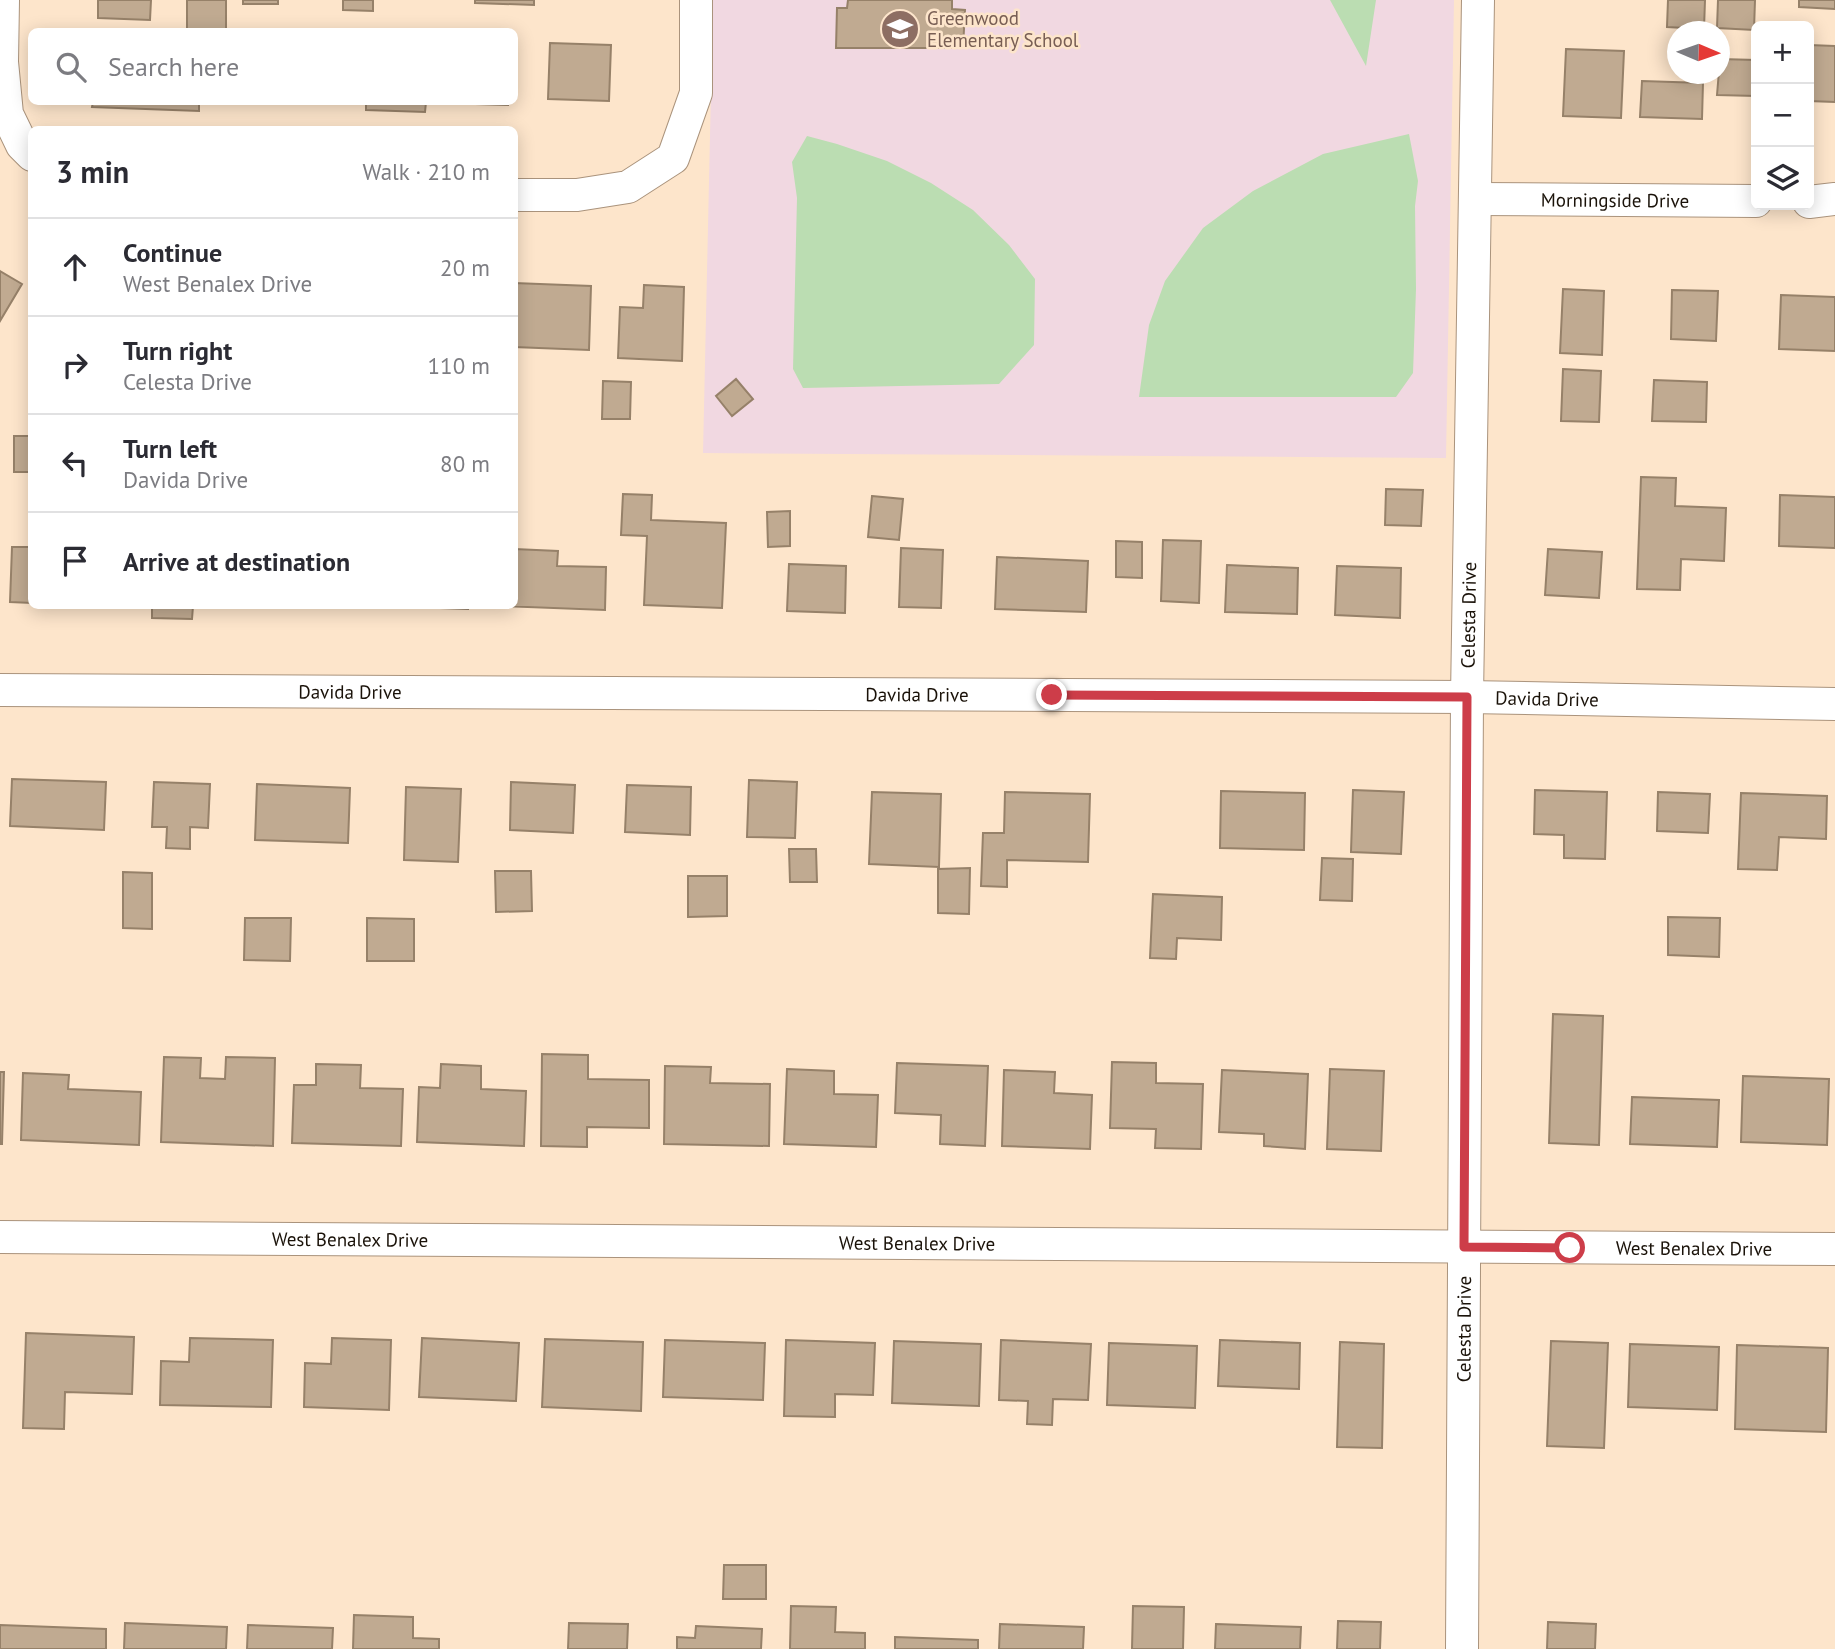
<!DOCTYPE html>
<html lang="en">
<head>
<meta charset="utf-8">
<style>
	:root { --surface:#fff; --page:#f2f2f3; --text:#2b2b33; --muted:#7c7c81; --line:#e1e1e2 }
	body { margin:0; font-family:"PT Sans",sans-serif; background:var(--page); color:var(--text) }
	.controls { position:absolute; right:21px; top:21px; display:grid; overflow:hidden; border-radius:10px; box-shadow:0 4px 18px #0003 }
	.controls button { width:63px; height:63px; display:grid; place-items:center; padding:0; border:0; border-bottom:2px solid var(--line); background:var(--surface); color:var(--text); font:35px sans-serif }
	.compass { position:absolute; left:1667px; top:21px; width:63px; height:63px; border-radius:50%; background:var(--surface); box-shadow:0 4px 18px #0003; rotate:92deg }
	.stop { position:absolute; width:21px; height:21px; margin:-16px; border:5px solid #cd3d49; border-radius:50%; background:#fff }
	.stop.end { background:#cd3d49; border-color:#fff; box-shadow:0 2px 7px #0008 }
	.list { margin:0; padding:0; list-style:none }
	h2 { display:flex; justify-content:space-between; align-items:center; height:91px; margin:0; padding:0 28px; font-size:30px }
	h2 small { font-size:23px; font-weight:400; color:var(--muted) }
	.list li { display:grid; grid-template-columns:46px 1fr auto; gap:21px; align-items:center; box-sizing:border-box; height:98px; padding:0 28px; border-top:2px solid var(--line) }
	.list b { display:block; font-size:26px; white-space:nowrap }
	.list p { margin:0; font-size:23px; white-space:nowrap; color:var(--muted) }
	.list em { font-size:23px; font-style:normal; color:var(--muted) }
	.icon { flex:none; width:38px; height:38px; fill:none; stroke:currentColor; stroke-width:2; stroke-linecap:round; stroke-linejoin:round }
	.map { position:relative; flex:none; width:1835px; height:1649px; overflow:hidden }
	.search { position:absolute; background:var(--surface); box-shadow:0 4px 18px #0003; left:28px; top:28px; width:490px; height:77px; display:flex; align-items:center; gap:18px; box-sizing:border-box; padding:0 24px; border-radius:10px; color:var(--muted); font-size:26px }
	.panel { position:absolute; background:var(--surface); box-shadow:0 4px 18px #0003; left:28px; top:126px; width:490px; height:483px; border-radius:10px }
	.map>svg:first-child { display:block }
</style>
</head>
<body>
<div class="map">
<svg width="1835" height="1649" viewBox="0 0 1835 1649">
	<rect width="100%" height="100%" fill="#fde5cb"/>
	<path fill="#f1d8e1" d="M713,0h741l-8,458 -743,-5z"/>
	<path fill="#bbddb2" d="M1330,0h46l-10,66z
		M1409,134l9,47 -3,25 1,83 -3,84 -17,24h-257l10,-72 16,-44 38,-53 50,-37 70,-37z
		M807,136l30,8 50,17 44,22 42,27 36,35 26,34 -1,66 -35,39 -196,4 -10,-19 4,-171 -5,-36z"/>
	<path fill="#c0aa91" stroke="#968169" stroke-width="2" d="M98,0h53l-1,20 -52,-2z
		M187,0h39v32h-39z
		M243,0h35v4h-35z
		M343,0h30v11l-30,-1z
		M475,0h59v5l-59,-2z
		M848,0h104v9l13,1 -2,38h-127l1,-40h10z
		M1668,0h37l-1,29 -37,-2z
		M1718,0h37l-1,30 -37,-2z
		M1799,0h36v9l-36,-2z
		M550,43l61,2 -2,56 -61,-2z
		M1809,45l26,1v56l-26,-1z
		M1566,49l58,2 -3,67 -58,-2z
		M1720,59l36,1v36l-39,-1z
		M1642,81l61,2 -1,36 -62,-2z
		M93,102h106v9l-107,-4z
		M366,102h60l-1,10 -59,-2z
		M442,102h66v3l-66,-2z
		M0,271l22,13 -22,37z
		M514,283l77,3 -2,64 -75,-3z
		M644,285l40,2 -2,74 -64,-3 2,-51 23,1z
		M1563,289l41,2 -2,64 -42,-2z
		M1672,290l46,1 -2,50 -45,-2z
		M1781,295l54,2v54l-56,-2z
		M1563,369l38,2 -2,51 -38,-1z
		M736,379l17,20 -21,17 -16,-20z
		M1654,380l53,2 -1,40 -54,-1z
		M603,381l28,1 -1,37h-28z
		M14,436h18v36h-18z
		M1641,477l35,1 -1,28 51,2 -2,53 -43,-2 -1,31 -43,-1z
		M1386,489l37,1 -2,36 -36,-1z
		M623,494l29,1 -1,25 75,3 -4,85 -78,-3 3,-69 -26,-1z
		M1780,495l55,2v51l-56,-2z
		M872,496l31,3 -4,41 -31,-3z
		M790,511v35l-22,1 -1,-35z
		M1163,540l38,1 -2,62 -38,-2z
		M1116,541l26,1v36l-26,-1z
		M12,547h20v56l-22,-1z
		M901,548l42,2 -2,58 -42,-1z
		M514,549l44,2 -1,15 49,1 -1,43 -102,-4h11z
		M1548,549l54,3 -3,46 -54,-3z
		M997,557l91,4 -2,51 -91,-3z
		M789,564l57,2 -1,47 -58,-2z
		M1227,565l71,3 -1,46 -72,-2z
		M1337,566l64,2 -1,50 -65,-3z
		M152,606h41l-1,13 -40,-1z
		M381,606h87v3z
		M12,779l94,3 -2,48 -94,-4z
		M749,780l48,2 -2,56 -48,-1z
		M154,782l56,2 -2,44 -18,-1v22l-24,-1 1,-21h-15z
		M511,782l64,3 -2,48 -63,-3z
		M257,784l93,4 -2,55 -93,-3z
		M627,785l64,2 -1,48 -65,-3z
		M406,787l55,2 -3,73 -54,-2z
		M1353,790l51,2 -3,62 -50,-2z
		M1535,790l72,2 -2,67 -41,-1v-23l-30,-1z
		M1221,791l84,2 -1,57 -84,-2z
		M872,792l69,2 -2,73 -70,-3z
		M1005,792l85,2 -2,68 -81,-2v27l-26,-1 2,-53h21z
		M1658,792l52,2 -2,39 -51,-2z
		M1741,793l86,3 -1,43 -47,-2 -2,33 -39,-1z
		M789,849h27l1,33h-27z
		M1322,858l31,1 -1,42 -32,-1z
		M970,868l-1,46 -31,-1v-44z
		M495,871h36l1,40 -36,1z
		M123,872l29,1v56l-29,-1z
		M688,876h39v40l-39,1z
		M1153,894l69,3 -1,43 -44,-2 -1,21 -26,-1z
		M1668,917l52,1 -1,39 -51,-2z
		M245,918h46l-1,43 -46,-1z
		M367,918l47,1v42h-47z
		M1553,1014l50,2 -4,129 -50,-2z
		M542,1054l46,1v24l61,1v48l-62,-1v20l-46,-1z
		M164,1057l37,1 -1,20 25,1 1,-22 49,1 -2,88 -112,-4z
		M1112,1062l44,1v20l47,1 -2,65 -46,-1 1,-19 -46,-1z
		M897,1063l91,3 -3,80 -45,-2 1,-29 -46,-2z
		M316,1064l45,1 -1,23 43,1 -2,57 -109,-3 2,-58h22z
		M441,1064l40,2v23l45,2 -2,55 -107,-4 2,-55 21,1z
		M665,1066l46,1 -1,16 60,1 -1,62 -105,-2z
		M787,1069l47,2v23l44,1 -2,52 -92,-3z
		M1330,1069l54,2 -3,80 -54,-2z
		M1004,1070l51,2 -1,21 38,2 -2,54 -88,-3z
		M1222,1070l86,4 -3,75 -41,-3v-12l-45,-2z
		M0,1072h4l-2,72h-2z
		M23,1073l46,2 -1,14 73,3 -2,53 -118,-5z
		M1743,1076l86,3 -2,66 -86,-3z
		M1632,1097l87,3 -2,47 -87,-3z
		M26,1333l108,4 -2,57 -67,-2 -1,37 -41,-1z
		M190,1338l83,2 -2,67 -111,-2 1,-44 28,1z
		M332,1338l59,2 -2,70 -85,-3 1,-44 26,1z
		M422,1338l97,5 -3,58 -97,-4z
		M545,1339l98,3 -2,69 -99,-4z
		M665,1340l100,3 -2,57 -100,-3z
		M786,1340l89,3 -2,52 -38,-1v23l-51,-1z
		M1001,1340l90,4 -3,56 -35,-1 -1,26 -25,-1 1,-23 -29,-1z
		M1220,1340l80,3 -1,46 -81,-3z
		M894,1341l87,3 -2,62 -87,-3z
		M1551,1341l57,2 -4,105 -57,-2z
		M1340,1342l44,2 -2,104 -45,-1z
		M1109,1343l88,3 -2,62 -88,-3z
		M1630,1344l89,3 -2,63 -89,-3z
		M1737,1345l91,3 -2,84 -91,-3z
		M724,1565h42v34h-43z
		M791,1606l45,1 -1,25 30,1v16h-75z
		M1133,1606l51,1 -1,42h-51z
		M354,1615l59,2v21l26,1v10h-86z
		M1338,1621l43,1 -1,27h-43z
		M1548,1622l48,2 -1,25h-48z
		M125,1623l102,4 -1,22h-102z
		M569,1623l59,1 -1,25h-59z
		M1000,1624l84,3 -1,22h-84z
		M1216,1624l85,3 -1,22h-85z
		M0,1625l106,4v20h-106z
		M248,1625l85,3 -1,21h-85z
		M696,1626l66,3 -1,20h-84v-12l18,1z
		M895,1637l83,3v9h-83z"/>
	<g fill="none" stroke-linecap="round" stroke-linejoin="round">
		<defs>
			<g id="street">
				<path d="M3,0l-1,62 5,52 15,31 10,10"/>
				<path d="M514,195h63l51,-8 45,-29 23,-65v-93"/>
				<path id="s1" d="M1475,199l281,2"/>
				<path d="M1809,202l26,-3"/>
				<path id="s2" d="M0,690l1467,7 368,7"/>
				<path id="s3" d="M0,1237l1835,12"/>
				<path id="s4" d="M1462,1649l5,-952 11,-697"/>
			</g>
		</defs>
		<use href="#street" stroke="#aa937c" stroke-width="34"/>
		<use href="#street" stroke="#fff" stroke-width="32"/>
	</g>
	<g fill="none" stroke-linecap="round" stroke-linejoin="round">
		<path stroke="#cd3d49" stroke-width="9" d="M1052,695l415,2 -3,550 106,1"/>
	</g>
	<defs>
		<symbol id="school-disc" viewBox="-11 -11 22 22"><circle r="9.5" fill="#8d6e63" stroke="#fde5cb"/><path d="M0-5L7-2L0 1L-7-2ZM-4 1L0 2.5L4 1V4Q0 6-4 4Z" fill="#fff"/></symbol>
	</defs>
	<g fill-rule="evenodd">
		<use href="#school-disc" x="878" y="7" width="44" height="44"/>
	</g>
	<g text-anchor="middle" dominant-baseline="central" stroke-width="5" stroke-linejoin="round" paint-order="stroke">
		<g font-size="19" fill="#785e54" stroke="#fde5cb" text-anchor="start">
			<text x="927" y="18">Greenwood<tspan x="927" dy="22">Elementary School</tspan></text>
		</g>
		<g font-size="19" fill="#1a1209" stroke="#fde5cb">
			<text stroke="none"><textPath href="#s1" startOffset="140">Morningside Drive</textPath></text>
			<text stroke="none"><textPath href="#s4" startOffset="1034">Celesta Drive</textPath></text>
			<text stroke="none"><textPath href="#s2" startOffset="350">Davida Drive</textPath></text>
			<text stroke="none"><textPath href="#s2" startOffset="917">Davida Drive</textPath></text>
			<text stroke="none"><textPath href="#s2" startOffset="1547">Davida Drive</textPath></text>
			<text stroke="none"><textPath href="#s3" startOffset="350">West Benalex Drive</textPath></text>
			<text stroke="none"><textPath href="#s3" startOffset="917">West Benalex Drive</textPath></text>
			<text stroke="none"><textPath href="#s3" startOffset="1694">West Benalex Drive</textPath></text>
			<text stroke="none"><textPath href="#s4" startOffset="320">Celesta Drive</textPath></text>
		</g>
	</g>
</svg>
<div class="controls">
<button>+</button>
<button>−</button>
<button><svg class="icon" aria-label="layers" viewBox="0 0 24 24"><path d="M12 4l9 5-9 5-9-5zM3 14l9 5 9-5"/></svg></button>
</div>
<svg class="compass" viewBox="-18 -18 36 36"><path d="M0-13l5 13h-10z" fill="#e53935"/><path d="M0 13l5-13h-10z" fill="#7c7c81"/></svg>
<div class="stop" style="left:1570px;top:1248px"></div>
<div class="stop end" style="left:1052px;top:695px"></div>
<div class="search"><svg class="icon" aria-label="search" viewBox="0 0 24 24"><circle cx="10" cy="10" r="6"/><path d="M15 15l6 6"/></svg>Search here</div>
<section class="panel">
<h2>3 min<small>Walk · 210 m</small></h2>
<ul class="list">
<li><svg class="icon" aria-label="ahead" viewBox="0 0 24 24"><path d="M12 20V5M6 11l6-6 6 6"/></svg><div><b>Continue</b><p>West Benalex Drive</p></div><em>20 m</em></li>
<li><svg class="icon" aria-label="right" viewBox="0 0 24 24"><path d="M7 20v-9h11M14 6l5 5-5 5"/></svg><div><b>Turn right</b><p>Celesta Drive</p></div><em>110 m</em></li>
<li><svg class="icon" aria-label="left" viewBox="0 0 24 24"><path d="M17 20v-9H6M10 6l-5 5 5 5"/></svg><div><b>Turn left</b><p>Davida Drive</p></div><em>80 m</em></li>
<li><svg class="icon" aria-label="arrive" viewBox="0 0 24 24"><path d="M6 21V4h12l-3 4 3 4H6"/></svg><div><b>Arrive at destination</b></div></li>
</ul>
</section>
</div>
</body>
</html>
